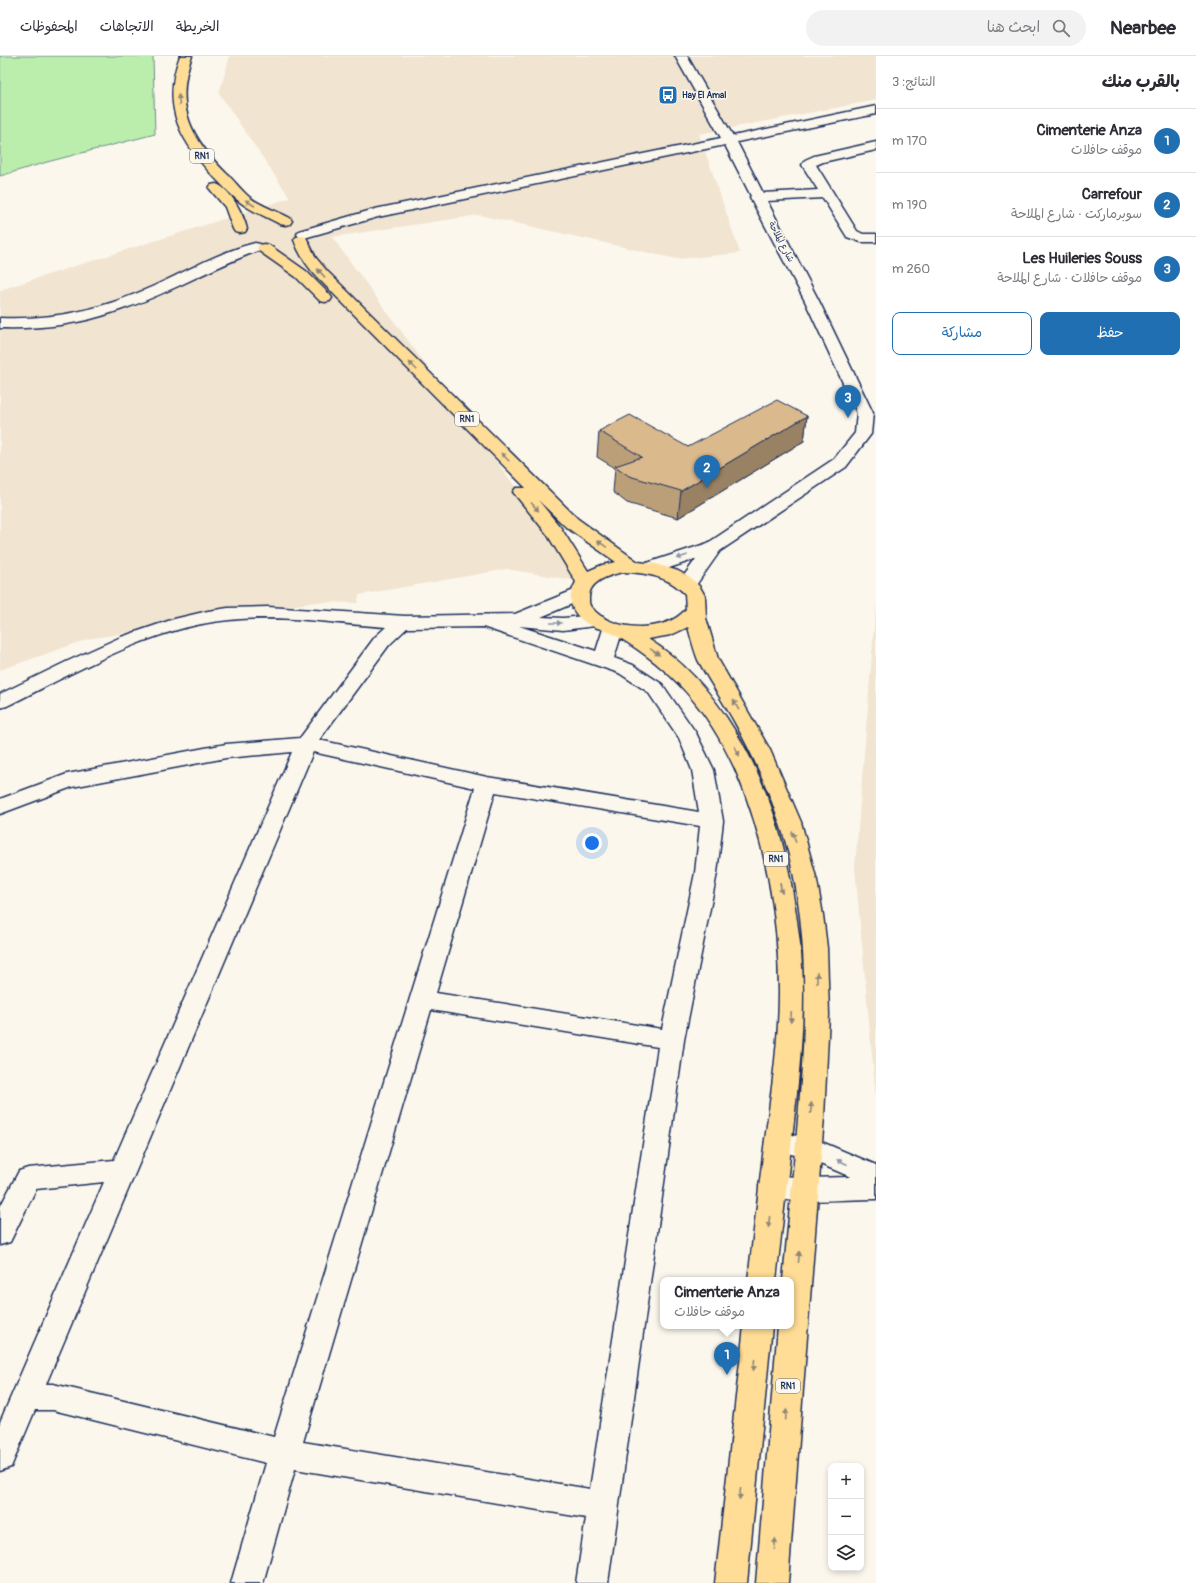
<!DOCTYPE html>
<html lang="ar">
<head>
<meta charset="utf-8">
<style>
	:root { --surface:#fff; --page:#f2f2f3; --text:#2b2b33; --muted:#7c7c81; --line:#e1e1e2; --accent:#1f6fb2 }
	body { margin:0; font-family:Pangolin,"Playpen Sans Arabic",sans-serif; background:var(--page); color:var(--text); direction:rtl }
	.controls { position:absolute; right:12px; bottom:12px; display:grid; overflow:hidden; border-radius:8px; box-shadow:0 2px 6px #0003 }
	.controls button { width:36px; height:36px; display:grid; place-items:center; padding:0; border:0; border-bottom:1px solid var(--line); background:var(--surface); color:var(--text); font:20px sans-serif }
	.you { position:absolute; left:592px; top:787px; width:14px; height:14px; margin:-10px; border:3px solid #fff; border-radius:50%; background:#1a73e8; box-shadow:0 0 0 6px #1a73e833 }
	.badge { display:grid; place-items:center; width:26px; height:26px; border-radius:50%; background:var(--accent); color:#fff; font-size:13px; font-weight:700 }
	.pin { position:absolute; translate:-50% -33px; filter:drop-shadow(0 1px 2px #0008) }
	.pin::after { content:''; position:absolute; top:21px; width:14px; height:12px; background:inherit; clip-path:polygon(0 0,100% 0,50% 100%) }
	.popup { position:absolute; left:660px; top:1221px; width:134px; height:52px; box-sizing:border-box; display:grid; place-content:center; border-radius:8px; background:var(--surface); filter:drop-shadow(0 1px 3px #0005); font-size:13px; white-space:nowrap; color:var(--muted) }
	.popup b { font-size:15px; color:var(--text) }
	.popup::after { content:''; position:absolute; left:50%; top:100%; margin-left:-8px; border:8px solid transparent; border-top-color:var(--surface) }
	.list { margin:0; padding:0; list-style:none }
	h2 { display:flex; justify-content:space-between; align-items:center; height:52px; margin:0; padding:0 16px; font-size:17px }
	h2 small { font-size:13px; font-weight:400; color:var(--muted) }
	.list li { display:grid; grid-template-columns:26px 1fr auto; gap:12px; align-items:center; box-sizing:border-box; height:64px; padding:0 16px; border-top:1px solid var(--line) }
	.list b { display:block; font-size:15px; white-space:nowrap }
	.list p { margin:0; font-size:13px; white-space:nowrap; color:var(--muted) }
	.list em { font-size:13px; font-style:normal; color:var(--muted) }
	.actions { display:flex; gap:8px; padding:12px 16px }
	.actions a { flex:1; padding:9px 0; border:1px solid var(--accent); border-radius:8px; text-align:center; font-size:14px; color:var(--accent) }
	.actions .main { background:var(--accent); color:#fff }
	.icon { flex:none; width:22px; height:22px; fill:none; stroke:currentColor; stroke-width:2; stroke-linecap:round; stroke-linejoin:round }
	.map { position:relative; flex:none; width:876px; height:1527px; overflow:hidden; direction:ltr }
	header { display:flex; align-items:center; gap:24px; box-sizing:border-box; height:56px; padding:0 20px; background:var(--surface); border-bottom:1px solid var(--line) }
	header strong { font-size:19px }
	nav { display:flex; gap:22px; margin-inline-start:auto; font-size:14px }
	.search { width:280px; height:36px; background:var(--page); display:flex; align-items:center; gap:10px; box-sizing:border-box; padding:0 14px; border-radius:22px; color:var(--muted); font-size:15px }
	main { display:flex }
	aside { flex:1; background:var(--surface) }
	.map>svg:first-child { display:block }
</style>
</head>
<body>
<header>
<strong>Nearbee</strong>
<div class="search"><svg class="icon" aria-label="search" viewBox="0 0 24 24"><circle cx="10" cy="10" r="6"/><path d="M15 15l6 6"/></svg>ابحث هنا</div>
<nav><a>الخريطة</a><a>الاتجاهات</a><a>المحفوظات</a></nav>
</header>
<main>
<aside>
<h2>بالقرب منك<small>النتائج: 3</small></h2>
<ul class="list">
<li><span class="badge">1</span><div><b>Cimenterie Anza</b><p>موقف حافلات</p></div><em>170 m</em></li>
<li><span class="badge">2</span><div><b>Carrefour</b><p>سوبرماركت · شارع الملاحة</p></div><em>190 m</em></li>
<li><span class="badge">3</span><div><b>Les Huileries Souss</b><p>موقف حافلات · شارع الملاحة</p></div><em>260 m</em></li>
</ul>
<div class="actions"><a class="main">حفظ</a><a>مشاركة</a></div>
</aside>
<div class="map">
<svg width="876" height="1527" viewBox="0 0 876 1527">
	<rect width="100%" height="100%" fill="#fbf7ec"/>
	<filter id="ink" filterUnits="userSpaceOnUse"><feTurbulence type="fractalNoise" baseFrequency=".025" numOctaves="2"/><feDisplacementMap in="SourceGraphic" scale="8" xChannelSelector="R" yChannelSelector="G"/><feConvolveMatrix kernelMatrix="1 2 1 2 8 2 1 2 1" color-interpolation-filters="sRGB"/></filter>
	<g filter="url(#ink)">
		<path fill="#f1e4d0" d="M230,0h646v44l-177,34 41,119 -63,6 -198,-44 -147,22 253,345 -78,-13 -148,26 -1,8 -43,-1 -227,37 -88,31v-380l290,-92 -71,-105z
			M876,548v495l-21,-232z"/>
		<path fill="#bbedad" stroke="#6b8e86" d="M0,0h153l2,78 -108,28 -47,14z"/>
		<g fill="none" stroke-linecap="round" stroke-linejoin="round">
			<defs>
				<path id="minor" d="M675,0h12l46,80 143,-30v8l-139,28 26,51 55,-3 -16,-25 3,-5 9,-4 62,-14v8l-53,12 -7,3 41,66 6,3h13v8h-15l-14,-5 -24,-39 -56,3 52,100 54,112 -2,21 -25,33 -126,84 -26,37 -7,2 -7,-2 -2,-4 18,-25 -45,15 -7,-2 -2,-4 2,-4 64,-21 126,-84 21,-26 2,-20 -52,-112 -55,-104 1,-1 -26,-51 -347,72 -74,21 -5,-1 -2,-3 2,-3 76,-22 346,-71z
					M255,187l5,1 2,3 -2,3c-50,18 -95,46 -146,62 -37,13 -75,17 -114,16v-10c56,2 103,-9 154,-32 33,-15 65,-34 101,-43z
					M579,532l7,2 2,4 -2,4 -45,19 22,1 33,-3 7,2 3,4 -3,4 -40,5 -44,-4 77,25 7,-22 3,-4 7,-2 7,2 3,4 -9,29 19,7 29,19 34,49 18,37 9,51 -6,52 -33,167 -76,543h-32l10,-65 -291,-49 -32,114h-32l35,-120 -213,-53h-18l-24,57 -11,4v-49l104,-240 -68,7 -26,53 -10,3v-38l19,-36 9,-3 86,-8 178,-408 -66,6 -154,29 -72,27v-15l67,-25 159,-30 74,-6 75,-101 11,-10c-52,-3 -105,-13 -157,-7 -77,7 -153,52 -222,86l-7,2v-14l68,-33 53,-24 53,-18 34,-8 20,-3 40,-1 137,9 110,-2zM483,571l136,46 29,19 31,46 13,32 7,42 -212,-35 -168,-37 70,-95 18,-17zM313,696l162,36 -201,649 -221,-53h-7zM495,736l205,34 -5,47 -33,156 -226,-36zM431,954l227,37 -68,442 -287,-47z
					M778,1076l39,8 59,25v34c-36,0 -79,6 -114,-5l-3,-8 3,-8 10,-3 34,3 45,-1 -47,-20 -35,-8 -4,-7 4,-7z"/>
				<path id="highway" d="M180,0h12c-19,51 0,84 36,119 7,7 14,16 21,22 12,9 28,14 41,21l2,3 -2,3 -5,1 -5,-1c-13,-7 -29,-13 -40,-22 -8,-6 -15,-14 -22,-21 -36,-37 -58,-73 -38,-125z
					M216,128c14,4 28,31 31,45l-2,3 -5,1 -5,-1 -2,-3 -8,-22 -16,-19 2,-3z
					M301,180l5,1 10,21 11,13 251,248 60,43 18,2 22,7 13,7 9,9 5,9 1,22 12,41 52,91 31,72 16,59 6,34 4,33 2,67 -5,102 -36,466h-32l22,-257h13v-46h-8c5,-50 9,-99 14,-149 9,-103 16,-211 -18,-310 -12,-35 -27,-68 -45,-100 -11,-20 -25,-40 -36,-61 -4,-10 -7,-22 -10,-33l-17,8 -23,4c38,23 66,57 89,95 34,57 50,115 59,180 4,26 7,53 7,79 0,55 -7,109 -13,163 -5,41 -9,83 -14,124h-28c5,-42 10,-83 15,-125 7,-54 16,-109 16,-164 0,-75 -14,-154 -44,-222 -28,-61 -62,-99 -118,-133 -12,-8 -27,-7 -38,-19 -11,-12 -10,-22 -3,-35l-29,-48 -34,-42 3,-4h10l-209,-211c-10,-11 -18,-23 -23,-37l2,-3zM538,444l28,27 50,35 -14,3 -14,6 -27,-43zM624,516c23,1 44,4 61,22l1,15c-20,25 -75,23 -94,-1 -3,-3 -3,-5 -3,-9 -1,-18 20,-24 35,-27z
					M264,188l5,1 37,26 24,24 2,3 -2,3 -5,1 -5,-1 -24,-24 -37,-26 -2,-3 2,-3z
					M744,1270h28l-25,257h-32z"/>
			</defs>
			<use href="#minor" stroke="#1b2f5e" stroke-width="3"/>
			<use href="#highway" stroke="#1b2f5e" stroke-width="3"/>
			<use href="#minor" fill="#fbf7ec" fill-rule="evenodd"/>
			<use href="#highway" fill="#ffdd96" fill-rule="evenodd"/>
		</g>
		<path fill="#bb9f79" stroke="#1b2f5e" d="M807,360l-3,25 -126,77 -51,-15 -14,-11 2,-24 -18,-11 2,-26 89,16z"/>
		<path fill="#998263" stroke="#1b2f5e" d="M807,360l-3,25 -126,77 3,-27z"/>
		<path fill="#dab98d" stroke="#1b2f5e" d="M777,344l30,16 -126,75 -52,-15 -14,-10 27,-9 -43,-26 31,-16 58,32z"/>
		<defs><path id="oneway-solid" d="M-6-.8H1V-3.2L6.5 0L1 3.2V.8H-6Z"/></defs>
		<g fill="#8d867a">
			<use href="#oneway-solid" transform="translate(179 44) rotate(-96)"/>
			<use href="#oneway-solid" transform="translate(250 147) rotate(-147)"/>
			<use href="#oneway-solid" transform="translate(321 217) rotate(-133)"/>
			<use href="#oneway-solid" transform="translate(413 310) rotate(-135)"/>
			<use href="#oneway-solid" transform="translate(505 401) rotate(-135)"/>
			<use href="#oneway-solid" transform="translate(535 451) rotate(48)"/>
			<use href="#oneway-solid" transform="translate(602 488) rotate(-146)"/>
			<use href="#oneway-solid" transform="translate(655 596) rotate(34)"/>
			<use href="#oneway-solid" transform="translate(736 649) rotate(-119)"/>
			<use href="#oneway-solid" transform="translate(737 695) rotate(64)"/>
			<use href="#oneway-solid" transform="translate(794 781) rotate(-108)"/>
			<use href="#oneway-solid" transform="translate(781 832) rotate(79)"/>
			<use href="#oneway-solid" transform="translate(817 922) rotate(-91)"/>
			<use href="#oneway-solid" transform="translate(791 961) rotate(93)"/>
			<use href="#oneway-solid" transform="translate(811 1052) rotate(-86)"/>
			<use href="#oneway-solid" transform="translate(769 1166) rotate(96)"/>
			<use href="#oneway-solid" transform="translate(799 1201) rotate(-84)"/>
			<use href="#oneway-solid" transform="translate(754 1309) rotate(96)"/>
			<use href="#oneway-solid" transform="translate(786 1359) rotate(-85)"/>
			<use href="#oneway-solid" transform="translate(740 1438) rotate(96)"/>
			<use href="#oneway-solid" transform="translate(775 1488) rotate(-85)"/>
		</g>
		<g fill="#8b93a5">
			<use href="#oneway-solid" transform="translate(682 501) rotate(161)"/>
			<use href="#oneway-solid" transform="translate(556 567)"/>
			<use href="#oneway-solid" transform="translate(842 1106) rotate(-156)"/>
		</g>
	</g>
	<defs>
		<symbol id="bus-square" viewBox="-11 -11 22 22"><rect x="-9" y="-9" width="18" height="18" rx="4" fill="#1f6fb2" stroke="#fbf7ec"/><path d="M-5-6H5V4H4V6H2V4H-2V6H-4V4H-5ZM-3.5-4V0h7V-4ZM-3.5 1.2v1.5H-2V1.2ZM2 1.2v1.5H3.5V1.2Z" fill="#fff"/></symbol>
	</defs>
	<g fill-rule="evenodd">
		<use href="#bus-square" x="657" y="28" width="22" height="22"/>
	</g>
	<g text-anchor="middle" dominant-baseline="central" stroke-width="3" stroke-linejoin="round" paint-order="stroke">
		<g font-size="9" font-weight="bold" fill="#1b2f5e" stroke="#fbf7ec" text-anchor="start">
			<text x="682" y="39">Hay El Amal</text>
		</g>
		<g fill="#fbf7ec" stroke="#5e6b89" stroke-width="1">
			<rect x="190" y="93" width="24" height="14" rx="3"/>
			<rect x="455" y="356" width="24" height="14" rx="3"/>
			<rect x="764" y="796" width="24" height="14" rx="3"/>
			<rect x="776" y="1323" width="24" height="14" rx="3"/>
		</g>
		<g font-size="9" font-weight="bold" fill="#1b2f5e">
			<text x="202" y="100">RN1</text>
			<text x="467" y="363">RN1</text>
			<text x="776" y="803">RN1</text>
			<text x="788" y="1330">RN1</text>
		</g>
		<g font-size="9" fill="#1b2f5e" stroke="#fbf7ec">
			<text transform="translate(781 186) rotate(62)">شارع الملاحة</text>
		</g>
	</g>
</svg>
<div class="controls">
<button>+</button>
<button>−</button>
<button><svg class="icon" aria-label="layers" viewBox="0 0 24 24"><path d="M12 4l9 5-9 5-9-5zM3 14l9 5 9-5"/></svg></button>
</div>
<div class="you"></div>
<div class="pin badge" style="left:727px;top:1319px">1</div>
<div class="popup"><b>Cimenterie Anza</b>موقف حافلات</div>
<div class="pin badge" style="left:707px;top:432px">2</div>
<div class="pin badge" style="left:848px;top:362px">3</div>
</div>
</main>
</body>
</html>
